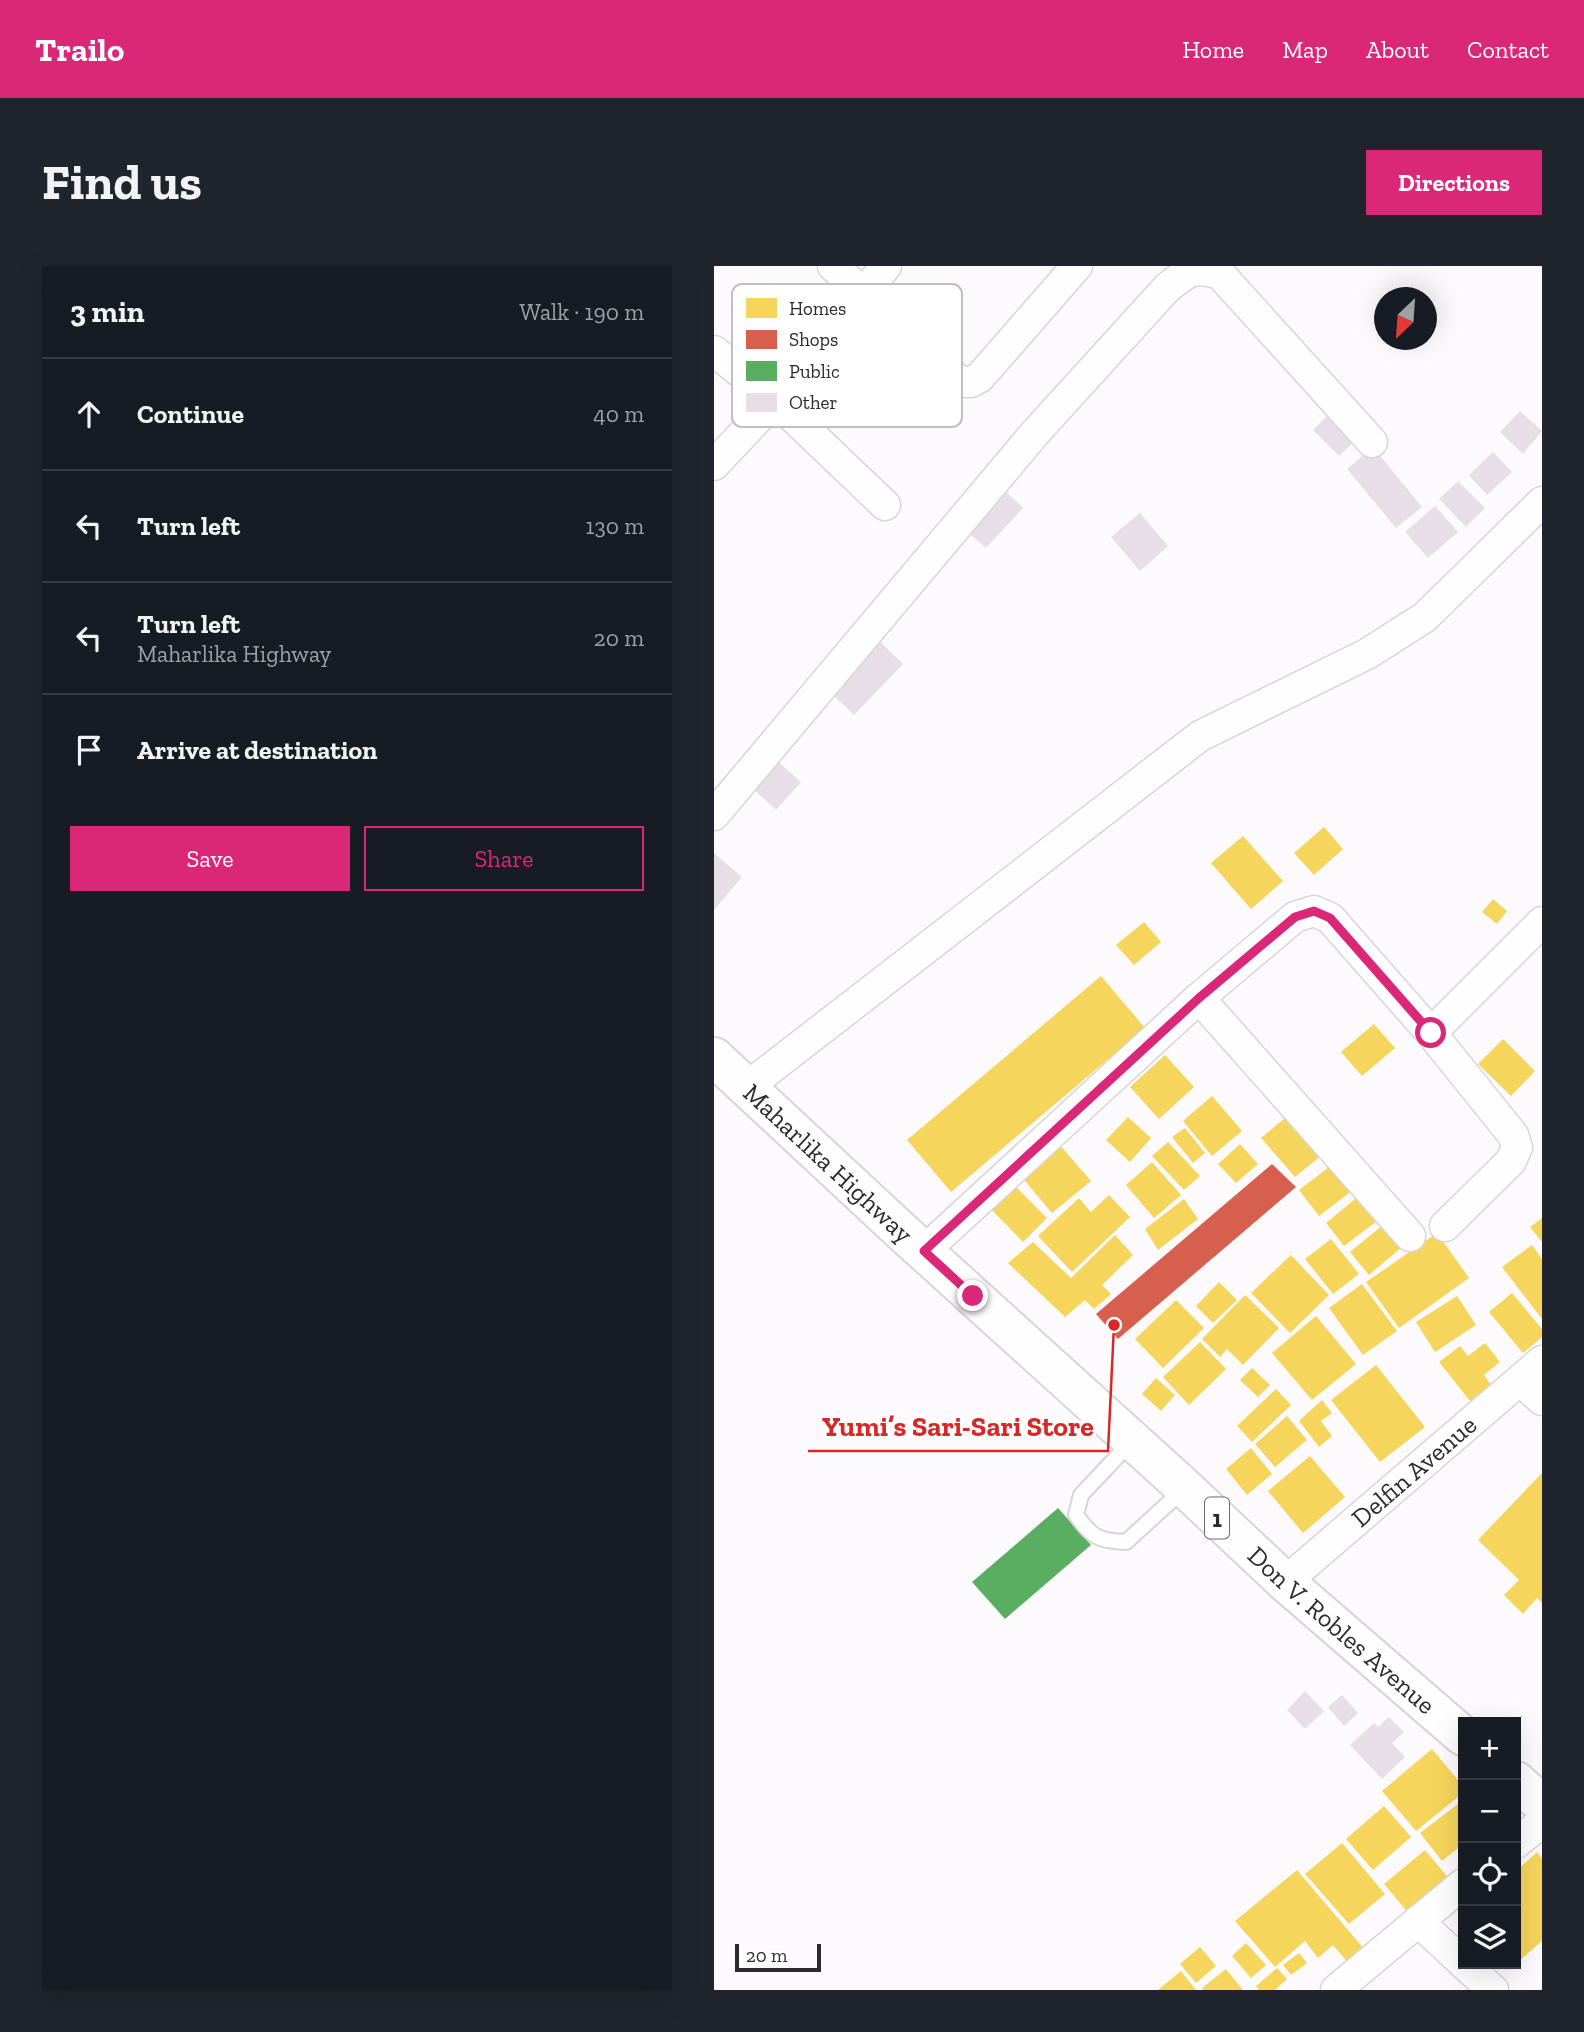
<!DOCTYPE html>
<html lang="en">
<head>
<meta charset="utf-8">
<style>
	:root { --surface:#171b24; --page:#20242c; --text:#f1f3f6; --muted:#9ea1a6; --line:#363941; --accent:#db2777 }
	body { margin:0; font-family:"Zilla Slab",serif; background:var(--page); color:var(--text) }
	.controls { position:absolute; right:21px; bottom:21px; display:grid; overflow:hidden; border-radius:0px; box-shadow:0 7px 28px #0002 }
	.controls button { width:63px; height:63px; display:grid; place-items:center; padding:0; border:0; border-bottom:2px solid var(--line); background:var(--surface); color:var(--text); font:35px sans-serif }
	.compass { position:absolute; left:660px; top:21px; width:63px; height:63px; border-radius:50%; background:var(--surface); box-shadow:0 7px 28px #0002; rotate:205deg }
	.scale { position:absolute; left:21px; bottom:18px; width:86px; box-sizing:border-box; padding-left:7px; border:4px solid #2d2a2d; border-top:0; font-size:19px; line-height:24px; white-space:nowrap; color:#2d2a2d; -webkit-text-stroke:5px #fff; paint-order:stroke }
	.stop { position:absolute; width:21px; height:21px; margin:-16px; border:5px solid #db2777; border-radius:50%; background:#fff }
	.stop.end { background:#db2777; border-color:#fff; box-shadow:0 2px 7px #0008 }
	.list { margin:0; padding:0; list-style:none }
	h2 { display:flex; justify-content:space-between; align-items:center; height:91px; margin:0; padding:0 28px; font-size:30px }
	h2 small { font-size:23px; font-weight:400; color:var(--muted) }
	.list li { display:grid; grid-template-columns:46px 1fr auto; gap:21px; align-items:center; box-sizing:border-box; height:112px; padding:0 28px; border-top:2px solid var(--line) }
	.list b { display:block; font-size:26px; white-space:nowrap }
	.list p { margin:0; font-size:23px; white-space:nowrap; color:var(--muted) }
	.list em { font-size:23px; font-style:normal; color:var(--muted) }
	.actions { display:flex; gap:14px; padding:21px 28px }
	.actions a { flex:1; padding:16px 0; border:2px solid var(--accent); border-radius:0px; text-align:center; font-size:24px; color:var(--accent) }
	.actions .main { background:var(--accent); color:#fff }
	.icon { flex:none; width:38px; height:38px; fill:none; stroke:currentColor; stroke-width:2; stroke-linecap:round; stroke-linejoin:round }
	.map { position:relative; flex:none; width:828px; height:1724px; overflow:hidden; border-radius:0px }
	header { display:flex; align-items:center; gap:42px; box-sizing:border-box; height:98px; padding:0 35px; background:var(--accent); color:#fff }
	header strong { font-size:33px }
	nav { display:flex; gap:38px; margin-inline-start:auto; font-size:24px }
	.intro { display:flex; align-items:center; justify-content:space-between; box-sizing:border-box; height:168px; padding:0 42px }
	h1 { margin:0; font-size:49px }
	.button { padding:18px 32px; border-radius:0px; background:var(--accent); color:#fff; font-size:24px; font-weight:700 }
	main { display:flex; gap:42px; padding:0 42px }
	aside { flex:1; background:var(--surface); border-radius:0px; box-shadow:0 7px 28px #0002 }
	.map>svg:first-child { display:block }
</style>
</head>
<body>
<header>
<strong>Trailo</strong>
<nav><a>Home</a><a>Map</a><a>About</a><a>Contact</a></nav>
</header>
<div class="intro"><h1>Find us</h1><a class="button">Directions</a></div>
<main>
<aside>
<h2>3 min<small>Walk · 190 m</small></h2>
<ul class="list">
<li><svg class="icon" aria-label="ahead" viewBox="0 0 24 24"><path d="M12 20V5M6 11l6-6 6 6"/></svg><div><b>Continue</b></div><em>40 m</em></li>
<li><svg class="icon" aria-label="left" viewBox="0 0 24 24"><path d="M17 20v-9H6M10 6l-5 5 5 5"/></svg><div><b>Turn left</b></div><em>130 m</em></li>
<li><svg class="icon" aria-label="left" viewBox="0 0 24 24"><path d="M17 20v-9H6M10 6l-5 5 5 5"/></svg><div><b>Turn left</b><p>Maharlika Highway</p></div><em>20 m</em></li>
<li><svg class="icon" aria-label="arrive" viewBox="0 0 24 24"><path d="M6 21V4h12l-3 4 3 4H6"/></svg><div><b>Arrive at destination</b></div></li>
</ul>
<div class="actions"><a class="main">Save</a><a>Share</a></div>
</aside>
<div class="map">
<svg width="828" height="1724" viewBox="0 0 828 1724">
	<rect width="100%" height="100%" fill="#fdfafd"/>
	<path fill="#f6d55c" d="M610,561l19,22 -29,26 -20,-22z
		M529,570l40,45 -32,28 -40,-46z
		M779,633l14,12 -10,13 -15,-12z
		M430,656l17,20 -27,23 -18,-20z
		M387,710l44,52 -194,164 -44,-52z
		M660,758l21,24 -33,28 -21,-24z
		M789,773l32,32 -24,25 -33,-32z
		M451,789l29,32 -35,32 -29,-32z
		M498,830l30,35 -30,25 -29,-35z
		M575,849l34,39 -28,23 -34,-39z
		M414,851l23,21 -21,24 -24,-22z
		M471,862l20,25 -12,10 -21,-26z
		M454,876l32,34 -16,14 -32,-34z
		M344,877l33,38 -39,32 -32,-38z
		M526,878l18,20 -22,19 -18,-19z
		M438,896l29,33 -27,23 -28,-33z
		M619,898l20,26 -34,26 -20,-26z
		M295,914l38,38 -24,24 -38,-39z
		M647,928l20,24 -37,28 -18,-23z
		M395,929l21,22 -58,55 -34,-36 41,-38 12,14z
		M470,933l14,20 -40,31 -13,-21z
		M828,952v24l-12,-15z
		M670,958l18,23 -33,28 -19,-23z
		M723,967l32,45 -70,50 -33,-46z
		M401,969l18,20 -31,30 9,9 -17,15 -9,-9 -20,17 -57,-54 25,-21 38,36z
		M617,973l28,35 -26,20 -28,-35z
		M818,979l10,14v60l-40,-52z
		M577,989l38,40 -39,38 -39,-40z
		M505,1016l18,18 -24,23 -17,-17z
		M648,1018l35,47 -34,24 -34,-47z
		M798,1027l30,36v8l-19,16 -34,-41z
		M531,1029l34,33 -36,37 -16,-16 -7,8 -18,-18z
		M743,1030l19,29 -41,27 -19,-30z
		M462,1034l28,28 -41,40 -28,-29z
		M602,1050l40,48 -44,36 -40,-47z
		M486,1076l26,27 -37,36 -26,-28z
		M771,1077l15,19 -16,13 7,10 -21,16 -31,-39 21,-16 8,10z
		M662,1099l49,62 -45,35 -49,-62z
		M538,1102l18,17 -12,12 -18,-17z
		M442,1112l19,17 -14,16 -19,-17z
		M562,1123l15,16 -39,37 -15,-16z
		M608,1134l10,13 -11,8 11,15 -13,11 -20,-26z
		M573,1150l20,24 -32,27 -20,-23z
		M537,1182l21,26 -25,21 -21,-26z
		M596,1190l35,41 -42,36 -35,-42z
		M828,1207v130l-5,-5 -14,16 -19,-19 15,-15 -41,-40z
		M718,1483l31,37v7l-47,38 -34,-40z
		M745,1537l4,5v36l-21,17 -22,-28z
		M670,1540l27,31 -38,33 -27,-31z
		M628,1577l43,51 -36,30 -44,-50z
		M711,1584l26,31 -41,34 -26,-31z
		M823,1586l5,7v82l-23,20 -3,-3v-87z
		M583,1604l68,80 -16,14 -16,-19 -15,13 -13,-17 -30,26 -40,-46z
		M532,1677l20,22 -15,13 -19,-22z
		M486,1681l16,19 -20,17 -16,-19z
		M585,1687l8,10 -16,12 -8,-10z
		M563,1702l10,11 -12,11h-16l-3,-4z
		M512,1703l17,21h-40l-1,-2z
		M467,1705l15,19h-38z"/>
	<path fill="#d6604d" d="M558,898l24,23 -178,152 -22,-25z"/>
	<path fill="#5aae61" d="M344,1242l33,37 -86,74 -33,-37z"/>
	<path fill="#e8dee7" d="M622,141l26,27 -23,22 -26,-26z
		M806,145l22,20 -19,23 -23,-22z
		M659,181l49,60 -26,21 -49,-59z
		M779,186l19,20 -25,23 -18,-20z
		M744,215l27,27 -19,19 -27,-28z
		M288,222l21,20 -37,40 -22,-19z
		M721,240l23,26 -30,26 -23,-26z
		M426,247l28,33 -28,25 -29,-34z
		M161,371l28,27 -49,51 -28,-27z
		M57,489l30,27 -25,28 -30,-28z
		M0,587l28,24 -28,33z
		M591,1425l19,20 -19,18 -18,-19z
		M628,1429l16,18 -14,13 -16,-19z
		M675,1451l15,15 -12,11 13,14 -23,22 -32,-34 24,-22 4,4z"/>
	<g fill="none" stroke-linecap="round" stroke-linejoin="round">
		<defs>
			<path id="service" d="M417,1176l-50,53 -5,20c16,22 22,26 50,27l57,-52"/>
			<g id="minor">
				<path d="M119,0l127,116h11l9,-5 97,-111"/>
				<path d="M0,85l61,49 110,105"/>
				<path d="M0,199l61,-65 111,-134"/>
				<path d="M0,549l321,-382 132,-145c21,-17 26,-22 53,-14l152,168"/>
				<path d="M485,732l211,238"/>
				<path d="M717,767l82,102 4,12 -6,14 -66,65"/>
				<path d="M33,821l453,-351 167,-82 58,-37 117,-115"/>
				<path d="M210,985l275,-253 96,-81 19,-6 16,7 101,115 111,-111"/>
				<path d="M806,1114l22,20"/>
				<path id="s1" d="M571,1316l257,-221"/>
				<path d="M802,1577l26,-21"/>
				<path d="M704,1655l45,42"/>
				<path d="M750,1698l29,26"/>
				<path d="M622,1724l127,-106"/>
			</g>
			<g id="primary">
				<path id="s2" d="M0,791l186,173 285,258 100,94 178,154"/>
				<path d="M802,1515l26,23"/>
			</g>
		</defs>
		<use href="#service" stroke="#d8d5d8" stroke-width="18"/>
		<use href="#minor" stroke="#d8d5d8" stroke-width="33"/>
		<use href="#primary" stroke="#d8d5d8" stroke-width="42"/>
		<use href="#service" stroke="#fffeff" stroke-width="14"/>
		<use href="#minor" stroke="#fffeff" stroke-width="30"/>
		<use href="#primary" stroke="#fffeff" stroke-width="38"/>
	</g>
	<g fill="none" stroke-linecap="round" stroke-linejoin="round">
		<path stroke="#db2777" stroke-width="9" d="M259,1030l-49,-45 275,-253 96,-81 19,-6 16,7 101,115"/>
	</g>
	<g text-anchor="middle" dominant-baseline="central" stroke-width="7" stroke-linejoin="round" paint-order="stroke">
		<rect fill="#fff" stroke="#6c6a6c" stroke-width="2" x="491" y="1231.5" width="24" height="41" rx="5"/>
		<g font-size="24" font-weight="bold" fill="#2d2a2d">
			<text x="503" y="1252">1</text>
		</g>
		<g font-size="26" fill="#2d2a2d" stroke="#fff">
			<text stroke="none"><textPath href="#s2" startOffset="156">Maharlika Highway</textPath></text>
			<text stroke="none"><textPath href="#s1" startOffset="170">Delfin Avenue</textPath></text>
			<text stroke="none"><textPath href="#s2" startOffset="850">Don V. Robles Avenue</textPath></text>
		</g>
	</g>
	<rect x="18" y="18" width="230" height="143" rx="10" fill="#fff" stroke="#c0bfc0" stroke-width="2"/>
	<rect x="32" y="32" width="31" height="20" fill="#f6d55c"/>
	<rect x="32" y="64" width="31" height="19" fill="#d6604d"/>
	<rect x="32" y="95" width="31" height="20" fill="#5aae61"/>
	<rect x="32" y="127" width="31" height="19" fill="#e8dee7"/>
	<g font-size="19" fill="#2d2a2d">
		<text x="75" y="49">Homes</text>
		<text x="75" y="80">Shops</text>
		<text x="75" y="112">Public</text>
		<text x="75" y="143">Other</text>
	</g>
	<path fill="none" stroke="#d62828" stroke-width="2.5" d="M400 1059L394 1185H94"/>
	<circle fill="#d62828" stroke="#fff" stroke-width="2.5" cx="400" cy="1059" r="7"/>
	<g font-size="28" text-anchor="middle" font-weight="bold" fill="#d62828" stroke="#fff" stroke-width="7" stroke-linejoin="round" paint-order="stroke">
		<text x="244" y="1170">Yumi’s Sari-Sari Store</text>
	</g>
</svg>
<div class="controls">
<button>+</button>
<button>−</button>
<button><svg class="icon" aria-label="locate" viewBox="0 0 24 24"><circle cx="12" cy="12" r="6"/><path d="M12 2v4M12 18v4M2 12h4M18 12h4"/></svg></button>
<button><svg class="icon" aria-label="layers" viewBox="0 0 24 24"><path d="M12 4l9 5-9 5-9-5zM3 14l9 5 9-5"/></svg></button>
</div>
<svg class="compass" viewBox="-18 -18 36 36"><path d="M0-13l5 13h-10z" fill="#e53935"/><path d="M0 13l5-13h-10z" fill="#9ea1a6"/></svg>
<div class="scale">20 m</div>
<div class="stop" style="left:717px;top:767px"></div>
<div class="stop end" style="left:259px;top:1030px"></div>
</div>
</main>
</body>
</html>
